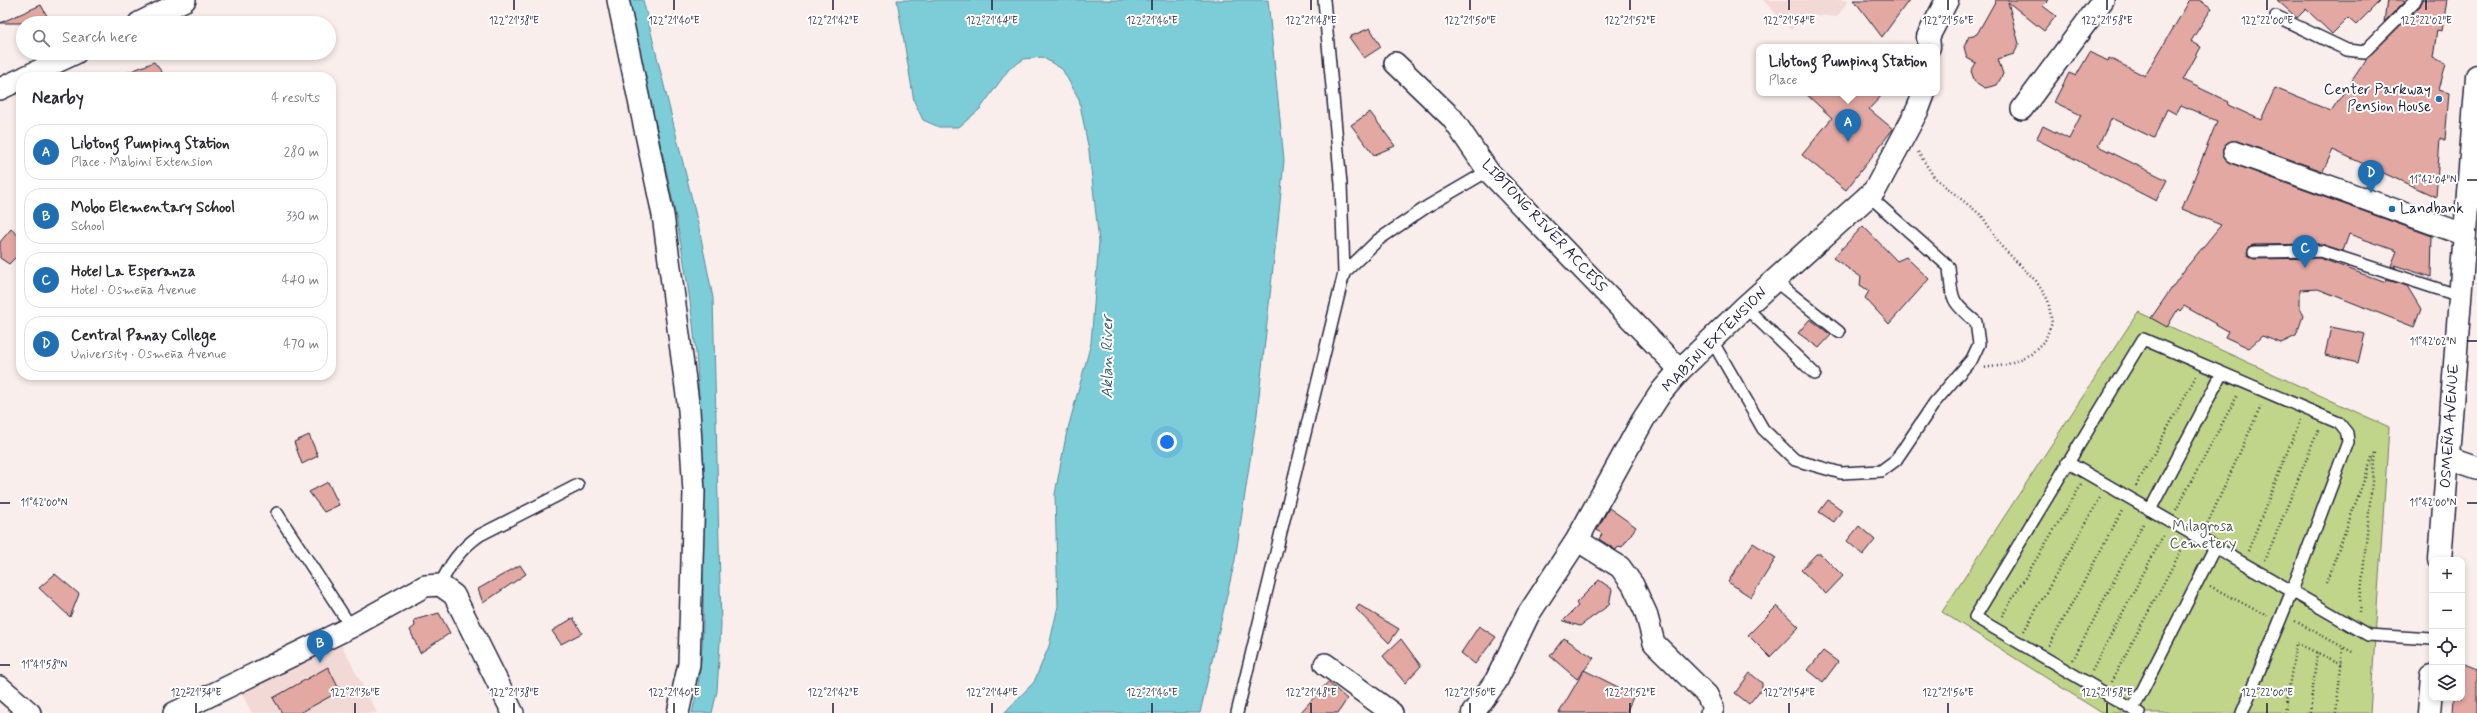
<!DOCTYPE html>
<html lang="en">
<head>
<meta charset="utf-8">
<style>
	:root { --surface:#fff; --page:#f2f2f3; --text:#2b2b33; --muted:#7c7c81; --line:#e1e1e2; --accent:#1f6fb2 }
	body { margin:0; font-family:Mynerve,sans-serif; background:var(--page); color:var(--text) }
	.controls { position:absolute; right:12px; bottom:12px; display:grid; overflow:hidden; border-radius:8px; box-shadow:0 2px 6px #0003 }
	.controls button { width:36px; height:36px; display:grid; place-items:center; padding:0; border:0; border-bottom:1px solid var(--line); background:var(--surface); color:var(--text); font:20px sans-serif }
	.you { position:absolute; left:1167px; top:442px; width:14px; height:14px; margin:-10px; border:3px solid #fff; border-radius:50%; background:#1a73e8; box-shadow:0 0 0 6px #1a73e833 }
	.badge { display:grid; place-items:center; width:26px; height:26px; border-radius:50%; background:var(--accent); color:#fff; font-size:13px; font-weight:700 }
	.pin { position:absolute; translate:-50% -33px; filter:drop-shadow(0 1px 2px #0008) }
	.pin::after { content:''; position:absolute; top:21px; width:14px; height:12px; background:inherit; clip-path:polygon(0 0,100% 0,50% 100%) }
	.popup { position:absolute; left:1756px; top:44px; width:184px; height:52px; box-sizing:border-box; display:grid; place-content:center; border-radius:8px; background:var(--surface); filter:drop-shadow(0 1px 3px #0005); font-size:13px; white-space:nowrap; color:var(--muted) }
	.popup b { font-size:15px; color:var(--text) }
	.popup::after { content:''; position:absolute; left:50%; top:100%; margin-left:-8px; border:8px solid transparent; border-top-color:var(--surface) }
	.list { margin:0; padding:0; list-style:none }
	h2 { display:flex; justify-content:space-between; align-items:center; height:52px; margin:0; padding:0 16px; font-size:17px }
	h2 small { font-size:13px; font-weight:400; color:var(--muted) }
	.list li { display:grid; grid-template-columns:26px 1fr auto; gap:12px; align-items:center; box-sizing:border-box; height:56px; margin:0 8px 8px; padding:0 8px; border:1px solid var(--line); border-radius:16px }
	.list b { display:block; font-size:15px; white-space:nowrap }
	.list p { margin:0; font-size:13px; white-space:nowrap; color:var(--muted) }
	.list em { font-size:13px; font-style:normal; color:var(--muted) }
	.icon { flex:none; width:22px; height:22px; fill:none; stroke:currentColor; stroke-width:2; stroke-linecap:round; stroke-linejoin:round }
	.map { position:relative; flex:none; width:2477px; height:713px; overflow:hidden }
	.search { position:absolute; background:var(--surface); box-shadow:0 2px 6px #0003; left:16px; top:16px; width:320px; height:44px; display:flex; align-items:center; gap:10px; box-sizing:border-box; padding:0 14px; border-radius:22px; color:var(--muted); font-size:15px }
	.panel { position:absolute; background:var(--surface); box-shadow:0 2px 6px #0003; left:16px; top:72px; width:320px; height:308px; border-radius:16px }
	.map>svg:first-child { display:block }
</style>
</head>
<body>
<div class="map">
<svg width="2477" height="713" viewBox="0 0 2477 713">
	<rect width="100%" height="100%" fill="#f9eeec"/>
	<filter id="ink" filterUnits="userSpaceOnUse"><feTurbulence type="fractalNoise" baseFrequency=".025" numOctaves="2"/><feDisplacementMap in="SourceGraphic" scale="8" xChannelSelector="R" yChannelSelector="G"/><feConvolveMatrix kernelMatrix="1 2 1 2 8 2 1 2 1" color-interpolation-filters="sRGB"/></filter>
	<g filter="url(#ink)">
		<path fill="#f2d9d6" d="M1763,0h86l-12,17 -33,-3 -13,16z
			M338,638l39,75h-125l-14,-26z"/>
		<path fill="#c1d58a" stroke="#727c62" d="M2138,312l251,115 -19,286h-268l-160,-101z"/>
		<path fill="#7dcdd8" stroke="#598999" d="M626,0h17l56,228 14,70 8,327 -4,66 -5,22h-20c15,-58 11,-117 10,-176 0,-81 -1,-163 -13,-243 -14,-100 -40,-196 -63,-294z
			M897,0h371l16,160 -5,53 -22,201 -22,146 -35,153h-196l30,-31 15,-36 9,-40 -3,-112 11,-58 25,-93 8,-101 -10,-91 -10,-52 -17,-30 -20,-12 -18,2 -15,10 -29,40 -21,18h-20l-16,-7 -9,-19z"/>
		<path fill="#e3a8a1" stroke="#22223b" d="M1854,0h55l-27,37z
			M1996,0h53l-6,6 13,10 -12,15 -36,-29 11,42 -5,10 -16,5 5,15 -6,11 -12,3 -10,-6 -4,-11 5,-8 -9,-5 -3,-11 5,-11 8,-2z
			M2190,0h9l13,8 -21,33 10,6 -18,33 46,22 -1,3 33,15 14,-32 56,23 37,-54 53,-52 2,-5h24l-5,31 -5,-1 -4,28 13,5 -7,27 10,3 -4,47 -5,-2 -4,59 -103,-47 -10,21 -85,-30 -11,2 -4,5 2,11 5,4 202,73 -1,41 -37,-12 2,3 -5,-2 6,-15 -48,-17 -6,17 -22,-7 -67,1 -4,1 -3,6 1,4 6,3 66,-1 66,25 1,-3 20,6 14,23 -7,18 -96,-38 -18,1v20l3,6 -7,20 -15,7 -19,-7 -13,12 -24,-11 3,-6 -44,-25 -4,5 -2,-2 -11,18 -16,-9 34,-49 36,-44 -39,-16 35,-88 -36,-16 -5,9 -9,-5 -13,29 -42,-20 -14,28 69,34 -11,21 -120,-62 7,-13 26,13 12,-24 -27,-13 15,-29 7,3 14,-24 18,9 1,-3 36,18z
			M2277,0h104l-25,25 -8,-7 -16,16 -26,-25 -9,9z
			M2387,0h19l-22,22z
			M41,5l10,18h-51z
			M1370,28l11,19 -17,11 -15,-21z
			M154,62l12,15h-47v-1z
			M1805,93h79l-15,16 24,20 -47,61 -44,-35 30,-37z
			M1370,112l25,34 -21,9 -23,-30z
			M1863,226l34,35 9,-4 23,22 -40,45 -24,-26 4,-7 -9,-6 1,-8 -28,-19z
			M11,229l10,9v14l-12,12 -9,-6v-16z
			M1810,319l21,16 -12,13 -21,-15z
			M2331,327l34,7 -7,29 -33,-8z
			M309,435l9,21 -16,8 -8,-22z
			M328,482l11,23 -15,7 -15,-20z
			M1828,500l14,10 -8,12 -15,-10z
			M1609,508l27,19 -14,20 -3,-1 -3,4 -17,-11 3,-5 -5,-4z
			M1859,526l16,14 -12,15 -16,-14z
			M1753,543l23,15 -25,39 -23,-15z
			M1816,554h5l22,22 -17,18 -25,-24z
			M520,565l6,9 -43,29 -5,-14z
			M55,574l24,20 -9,23 -31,-29z
			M1599,580l13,9 -3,16 -29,21 -17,-5 15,-15 -2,-3z
			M1359,605l40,24 -10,14 -33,-34z
			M1777,606l22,21 -29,30 -22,-22z
			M439,613l11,20 -30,20 -10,-23 5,-4 -1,-6z
			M573,618l9,15 -21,11 -9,-13z
			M1479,626l17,11 -21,27 -14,-11z
			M1564,638l30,20 -17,21 -27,-23z
			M1401,639l20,27 -16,17 -22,-27z
			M1823,651l15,11 -15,20 -15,-12z
			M2462,663l15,6v44h-24l1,-15h8z
			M328,667l12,24 -40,22h-18l-9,-15z
			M1584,670l50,25 -8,18h-67z
			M1750,673l12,10v5l-13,16 -14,-11z
			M1328,682l19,17 -9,14h-38z"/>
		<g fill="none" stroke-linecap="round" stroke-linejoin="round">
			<defs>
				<path id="service" d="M2276,16l71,34 17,2 52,-52
					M2254,252l67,-1 139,45
					M1344,273l34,-33 50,-34 60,-35
					M1775,281l64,51
					M1745,307l70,67
					M1711,339l52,90 32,31 46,13 40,-2 15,-11 39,-58 37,-43 7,-15 -3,-22c-26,-21 -24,-23 -27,-55l-80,-71
					M2067,462l301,173 64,4
					M2150,510l72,-137
					M277,513l74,114
					M440,585c10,-21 20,-36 40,-50l98,-50
					M2133,709l82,-162
					M1237,713l107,-440 -3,-89 -17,-184
					M2139,713l-164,-96 168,-278 196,84 8,10 1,9 -56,149 -50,122"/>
				<path id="minor" d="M618,0l45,215 26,195 5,82 -5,172 -11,49
					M139,23l46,-23
					M1395,63l57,55 36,53 192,199
					M25,77l51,-24
					M0,89l21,-10
					M2022,109l81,-109
					M2234,152l231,83
					M2448,458l29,10
					M1577,540l43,27 13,18 13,28 8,30 53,52 6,13 -2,5
					M1325,664l67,49
					M0,687l30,26
					M174,713l177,-86 74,-41 15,-1 14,10 59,118"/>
				<path id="tertiary" d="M1929,47l-1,-10 19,-37
					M1473,713l23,-32 32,-66 49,-75 66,-120 19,-29 18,-21 65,-63 130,-117 43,-81 6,-16"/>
				<path id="primary" d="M2440,560l37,-484
					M2429,713l3,-37"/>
			</defs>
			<use href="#service" stroke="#22223b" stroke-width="14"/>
			<use href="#minor" stroke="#22223b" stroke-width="24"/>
			<use href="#tertiary" stroke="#22223b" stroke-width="25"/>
			<use href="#primary" stroke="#22223b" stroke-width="25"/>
			<path stroke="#22223b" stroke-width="2.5" stroke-dasharray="1 3" stroke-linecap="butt" d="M1918,152l16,25 48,39 20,31 34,34 12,19 4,23 -7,17 -14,14 -25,11 -23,3
				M2136,486l60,-110
				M2176,510l62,-116
				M2206,527l56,-123
				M2248,551l52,-131
				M2265,561l54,-133
				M2326,583l47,-127
				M2210,586l57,30
				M2359,613l16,-161
				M2002,616l79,-131
				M2295,621l59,32
				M2024,631l77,-135
				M2049,646l74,-137
				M2073,660l71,-138
				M2092,671l72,-137
				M2111,682l73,-137
				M2285,713l11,-70 46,21
				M2310,713l7,-61
				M2336,713l7,-66"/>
			<use href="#service" stroke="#fff" stroke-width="11"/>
			<use href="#minor" stroke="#fff" stroke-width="21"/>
			<use href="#tertiary" stroke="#fff" stroke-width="22"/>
			<use href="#primary" stroke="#fff" stroke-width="22"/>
		</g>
	</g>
	<path fill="none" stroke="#22223b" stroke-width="1.5" d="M514,0v10M674,0v10M833,0v10M992,0v10M1152,0v10M1311,0v10M1470,0v10M1630,0v10M1789,0v10M1948,0v10M2107,0v10M2267,0v10M2426,0v10M2467,180h10M2467,341h10M0,503h10M2467,503h10M0,665h10M196,703v10M355,703v10M514,703v10M674,703v10M833,703v10M992,703v10M1152,703v10M1311,703v10M1470,703v10M1630,703v10M1789,703v10M1948,703v10M2107,703v10M2267,703v10"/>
	<g fill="#1f6fb2" stroke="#fff" stroke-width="1.5">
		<circle cx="2439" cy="99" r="4"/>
		<circle cx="2392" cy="209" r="4"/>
	</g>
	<g text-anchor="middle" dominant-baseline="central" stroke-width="4" stroke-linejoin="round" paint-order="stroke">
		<g font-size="15" fill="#22223b" stroke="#fff" text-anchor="end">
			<text x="2431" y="90">Center Parkway<tspan x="2431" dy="17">Pension House</tspan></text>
			<text x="2400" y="209" text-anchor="start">Landbank</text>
		</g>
		<g font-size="15" fill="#22223b" stroke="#fff">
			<text transform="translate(1544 226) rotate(47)">LIBTONG RIVER ACCESS</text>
			<text transform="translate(1715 340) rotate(-45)">MABINI EXTENSION</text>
			<text transform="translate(2450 426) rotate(-86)">OSMEÑA AVENUE</text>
		</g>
		<g font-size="15" fill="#525853" stroke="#fff">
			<text x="2203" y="527">Milagrosa<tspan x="2203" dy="17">Cemetery</tspan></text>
		</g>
		<g font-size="16" font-style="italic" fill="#425e72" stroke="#fff">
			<text transform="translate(1107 357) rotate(-90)">Aklan River</text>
		</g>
	</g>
	<g font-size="10" text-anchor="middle" fill="#22223b" stroke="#fff" stroke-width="4" stroke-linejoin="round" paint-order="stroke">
		<text x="514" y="24">122°21'38"E</text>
		<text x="674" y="24">122°21'40"E</text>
		<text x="833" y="24">122°21'42"E</text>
		<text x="992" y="24">122°21'44"E</text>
		<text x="1152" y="24">122°21'46"E</text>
		<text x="1311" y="24">122°21'48"E</text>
		<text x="1470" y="24">122°21'50"E</text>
		<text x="1630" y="24">122°21'52"E</text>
		<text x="1789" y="24">122°21'54"E</text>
		<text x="1948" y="24">122°21'56"E</text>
		<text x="2107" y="24">122°21'58"E</text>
		<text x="2267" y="24">122°22'00"E</text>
		<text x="2426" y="24">122°22'02"E</text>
		<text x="2433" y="183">11°42'04"N</text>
		<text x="2433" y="345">11°42'02"N</text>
		<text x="44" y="506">11°42'00"N</text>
		<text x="2433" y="506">11°42'00"N</text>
		<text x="44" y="668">11°41'58"N</text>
		<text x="196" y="696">122°21'34"E</text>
		<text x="355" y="696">122°21'36"E</text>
		<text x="514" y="696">122°21'38"E</text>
		<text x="674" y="696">122°21'40"E</text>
		<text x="833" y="696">122°21'42"E</text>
		<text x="992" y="696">122°21'44"E</text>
		<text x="1152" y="696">122°21'46"E</text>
		<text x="1311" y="696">122°21'48"E</text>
		<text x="1470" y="696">122°21'50"E</text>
		<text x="1630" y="696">122°21'52"E</text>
		<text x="1789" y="696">122°21'54"E</text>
		<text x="1948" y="696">122°21'56"E</text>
		<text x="2107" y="696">122°21'58"E</text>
		<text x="2267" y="696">122°22'00"E</text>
	</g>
</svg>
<div class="controls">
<button>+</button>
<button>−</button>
<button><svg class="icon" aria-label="locate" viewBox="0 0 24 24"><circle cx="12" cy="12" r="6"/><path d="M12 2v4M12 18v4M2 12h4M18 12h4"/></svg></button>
<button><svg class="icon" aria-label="layers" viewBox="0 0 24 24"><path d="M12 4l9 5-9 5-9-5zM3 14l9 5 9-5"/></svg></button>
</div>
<div class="you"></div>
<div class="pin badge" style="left:1848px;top:142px">A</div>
<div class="popup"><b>Libtong Pumping Station</b>Place</div>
<div class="pin badge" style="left:320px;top:663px">B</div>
<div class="pin badge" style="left:2305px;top:268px">C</div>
<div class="pin badge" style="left:2371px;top:193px">D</div>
<div class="search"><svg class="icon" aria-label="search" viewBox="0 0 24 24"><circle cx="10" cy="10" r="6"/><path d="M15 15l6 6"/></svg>Search here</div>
<section class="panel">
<h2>Nearby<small>4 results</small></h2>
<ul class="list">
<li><span class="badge">A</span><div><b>Libtong Pumping Station</b><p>Place · Mabini Extension</p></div><em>280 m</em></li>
<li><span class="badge">B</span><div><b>Mobo Elementary School</b><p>School</p></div><em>330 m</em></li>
<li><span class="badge">C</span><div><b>Hotel La Esperanza</b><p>Hotel · Osmeña Avenue</p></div><em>440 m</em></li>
<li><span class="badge">D</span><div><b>Central Panay College</b><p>University · Osmeña Avenue</p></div><em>470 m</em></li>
</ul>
</section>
</div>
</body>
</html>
